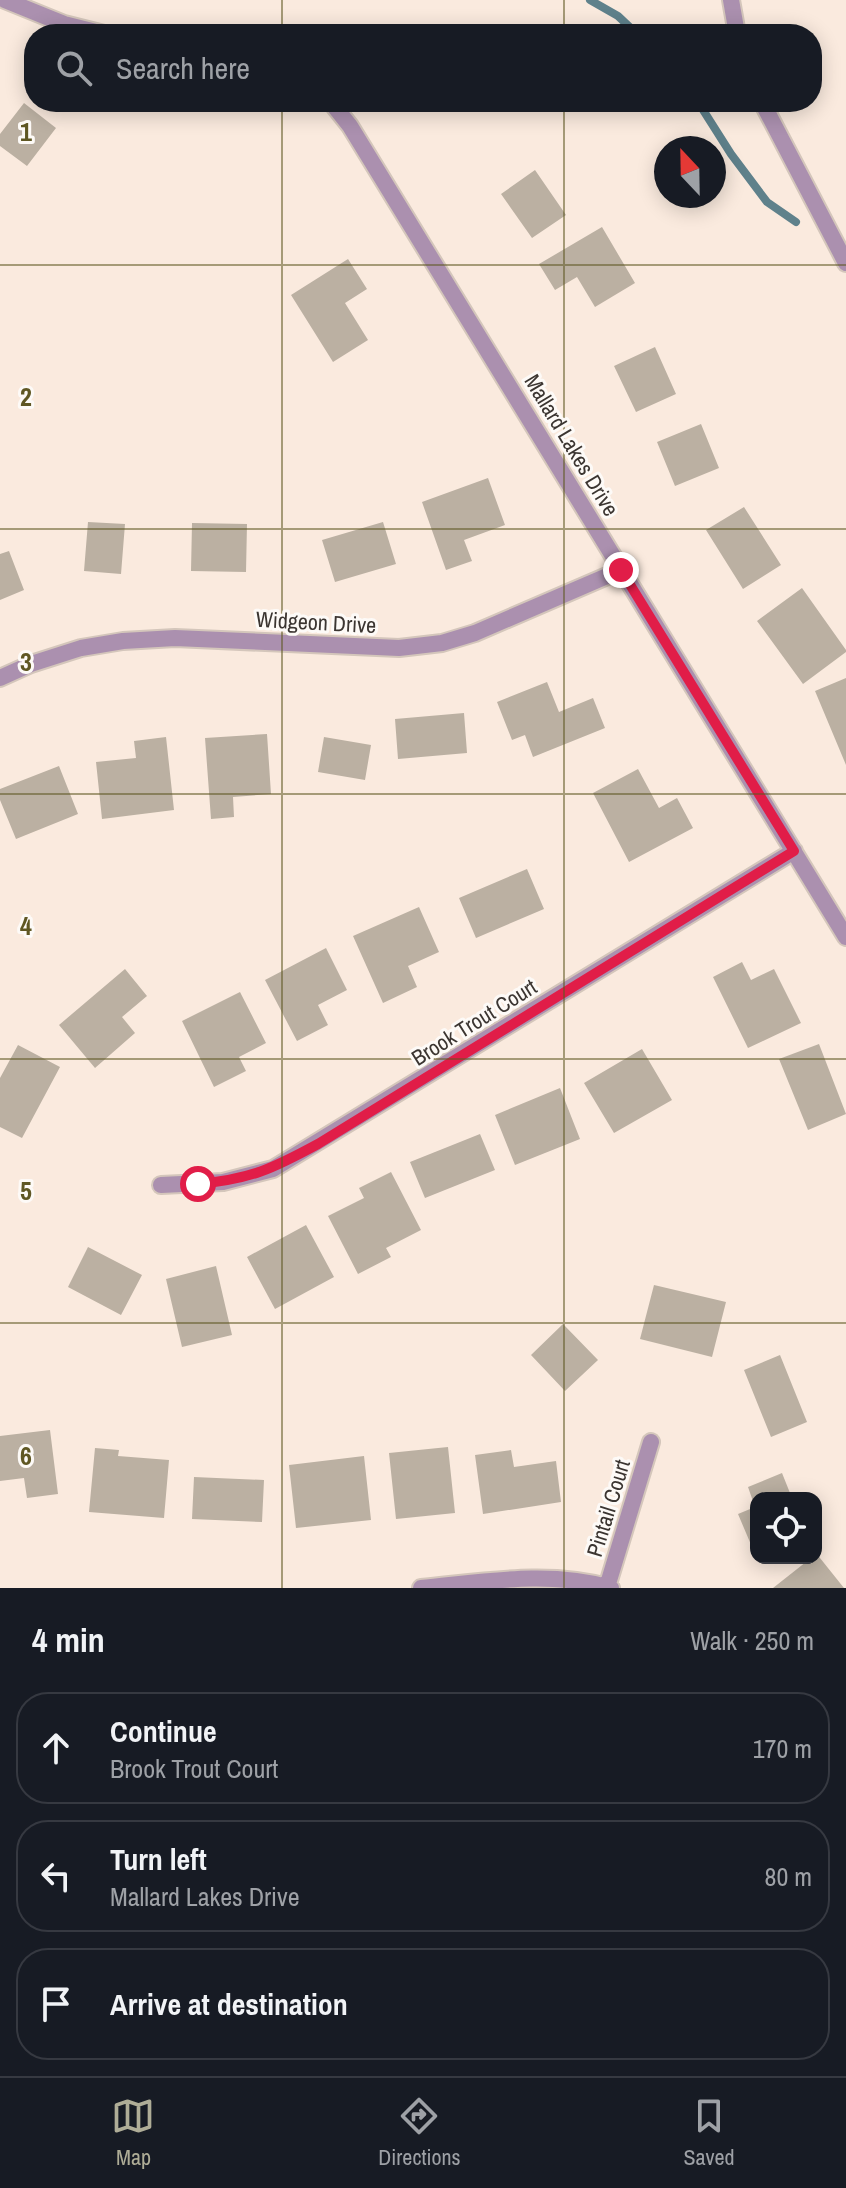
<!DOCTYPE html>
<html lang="en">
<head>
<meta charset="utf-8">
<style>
	:root { --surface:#171b24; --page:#242831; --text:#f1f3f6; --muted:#9ea1a6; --line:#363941; --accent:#afad97 }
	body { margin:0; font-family:"Archivo Narrow",sans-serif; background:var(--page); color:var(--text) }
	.controls { position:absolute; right:24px; bottom:24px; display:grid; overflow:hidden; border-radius:16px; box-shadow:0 4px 20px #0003 }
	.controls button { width:72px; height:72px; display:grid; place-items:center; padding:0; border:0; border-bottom:2px solid var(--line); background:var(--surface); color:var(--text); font:40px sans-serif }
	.compass { position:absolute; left:654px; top:136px; width:72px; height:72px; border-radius:50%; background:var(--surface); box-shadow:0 4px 20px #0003; rotate:338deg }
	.stop { position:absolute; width:24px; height:24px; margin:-18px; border:6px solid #e11d48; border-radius:50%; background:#fff }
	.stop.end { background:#e11d48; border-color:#fff; box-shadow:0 2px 8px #0008 }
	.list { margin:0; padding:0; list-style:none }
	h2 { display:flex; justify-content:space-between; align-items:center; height:104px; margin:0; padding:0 32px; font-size:34px }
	h2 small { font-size:26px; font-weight:400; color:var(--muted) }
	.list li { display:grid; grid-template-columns:52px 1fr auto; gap:24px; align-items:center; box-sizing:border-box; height:112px; margin:0 16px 16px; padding:0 16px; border:2px solid var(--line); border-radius:32px }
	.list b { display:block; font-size:30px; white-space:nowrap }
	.list p { margin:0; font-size:26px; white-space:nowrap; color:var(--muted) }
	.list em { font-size:26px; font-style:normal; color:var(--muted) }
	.icon { flex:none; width:44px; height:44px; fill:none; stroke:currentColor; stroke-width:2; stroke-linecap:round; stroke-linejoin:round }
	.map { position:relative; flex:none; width:846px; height:1588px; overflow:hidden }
	.search { position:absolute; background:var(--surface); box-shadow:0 4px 20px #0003; left:24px; right:24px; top:24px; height:88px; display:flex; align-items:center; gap:20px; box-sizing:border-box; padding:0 28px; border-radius:32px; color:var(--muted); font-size:30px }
	.sheet { height:488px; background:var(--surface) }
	nav { display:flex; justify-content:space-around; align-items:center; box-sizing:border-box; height:112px; border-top:2px solid var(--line); background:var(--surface); font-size:22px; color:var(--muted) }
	nav a { display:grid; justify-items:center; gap:4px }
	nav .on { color:var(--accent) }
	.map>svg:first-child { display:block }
</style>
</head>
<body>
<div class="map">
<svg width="846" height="1588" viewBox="0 0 846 1588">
	<rect width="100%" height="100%" fill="#faeade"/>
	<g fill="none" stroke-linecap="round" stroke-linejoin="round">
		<path stroke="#5f818b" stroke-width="8" d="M590,0l28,16 19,18
			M698,102l33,52 36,48 29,20"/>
	</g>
	<path fill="#bbb0a2" d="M24,103l32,25 -29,38 -27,-20v-12z
		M535,170l31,45 -34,23 -31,-44z
		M602,227l33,56 -40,24 -18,-30 -22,13 -16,-26z
		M348,259l19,30 -22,14 23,37 -35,22 -42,-67z
		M655,347l21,47 -40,18 -22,-46z
		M701,424l18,44 -44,18 -18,-44z
		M488,478l17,47 -41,15 8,21 -26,9 -24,-68z
		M744,507l37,58 -38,24 -37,-59z
		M88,522l37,2 -4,50 -37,-3z
		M383,522l13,42 -61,18 -13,-42z
		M192,523l55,1 -1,48 -55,-1z
		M9,551l15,39 -24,10v-46z
		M802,588l44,62v2l-43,32 -46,-63z
		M846,678v87l-31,-74z
		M547,682l12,30 34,-14 12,30 -72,29 -8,-22 -13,5 -15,-38z
		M464,713l3,40 -69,6 -3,-40z
		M267,734l4,60 -38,3 1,20 -23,2 -6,-81z
		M166,737l8,73 -72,9 -6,-57 40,-4 -2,-17z
		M324,737l47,8 -6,35 -47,-8z
		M59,766l19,48 -62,25 -16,-39v-11z
		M638,769l21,39 18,-10 16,30 -64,34 -36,-69z
		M527,869l17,40 -68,29 -17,-40z
		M419,907l20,45 -31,14 9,21 -34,16 -30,-67z
		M326,948l21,42 -29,15 10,20 -31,16 -32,-61z
		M742,962l9,18 23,-11 27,54 -53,25 -35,-71z
		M125,969l22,27 -25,21 13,16 -40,35 -36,-43z
		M240,992l26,51 -27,14 7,14 -32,16 -32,-66z
		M819,1044l27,70 -38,16 -29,-71z
		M18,1045l42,22 -38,71 -22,-11v-49z
		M642,1049l30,51 -58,33 -30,-50z
		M560,1088l20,51 -65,26 -20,-50z
		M480,1134l15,36 -70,28 -15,-36z
		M391,1172l30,58 -35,18 5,9 -33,17 -30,-58 36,-18 -5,-10z
		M306,1225l28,52 -59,32 -28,-52z
		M88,1247l54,28 -21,40 -53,-28z
		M216,1266l16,69 -50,12 -16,-68z
		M654,1285l72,17 -14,55 -72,-18z
		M563,1324l35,36 -33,31 -34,-36z
		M780,1355l27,67 -36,15 -27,-67z
		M50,1430l8,64 -31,4 -3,-20 -24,3v-45z
		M448,1447l7,66 -59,6 -7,-66z
		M95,1448l24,2 -1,6 51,4 -5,58 -75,-6z
		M511,1450l3,17 42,-6 5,41 -78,12 -8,-59z
		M364,1456l7,64 -75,8 -7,-63z
		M782,1473l10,25h-36v47l-4,2 -14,-33 17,-7 -7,-20z
		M194,1477l70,3 -2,42 -70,-3z
		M816,1553l28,35h-71l38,-30h5z"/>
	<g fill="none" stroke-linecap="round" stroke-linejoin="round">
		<defs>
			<path id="minor" d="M5,0l59,24 40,10
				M731,0l6,34
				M331,102l19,24 496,811
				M762,102l84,161
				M0,678l31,-14 50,-16 42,-7 52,-3 224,10 43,-5 33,-10 146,-63
				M161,1185l62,-3 50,-13 521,-318
				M607,1587l44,-145
				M421,1588c63,-6 128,-18 190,0"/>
		</defs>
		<use href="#minor" stroke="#d4c6bb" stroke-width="20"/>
		<use href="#minor" stroke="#ab90af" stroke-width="16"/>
	</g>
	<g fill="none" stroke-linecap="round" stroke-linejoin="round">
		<path stroke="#e11d48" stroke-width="10" d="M198,1184c53,-5 74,-15 120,-40l476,-293 -173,-281"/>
	</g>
	<path fill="none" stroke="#5f5723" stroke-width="2" stroke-opacity="0.55" d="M282,0v34M564,0v34M282,102v1486M564,102v1486M0,265h846M0,529h846M0,794h846M0,1059h846M0,1323h846"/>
	<g text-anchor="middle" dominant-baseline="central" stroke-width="6" stroke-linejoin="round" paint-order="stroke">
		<g font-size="22" fill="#3b3531" stroke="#fdfaf7">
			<text transform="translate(572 445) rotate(59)">Mallard Lakes Drive</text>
			<text transform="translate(316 622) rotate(3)">Widgeon Drive</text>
			<text transform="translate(474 1022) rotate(-32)">Brook Trout Court</text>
			<text transform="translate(608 1508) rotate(-73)">Pintail Court</text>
		</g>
	</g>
	<g font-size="26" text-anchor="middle" font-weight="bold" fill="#5f5723" stroke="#fdfaf7" stroke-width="6" stroke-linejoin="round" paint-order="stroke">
		<text x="26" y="141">1</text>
		<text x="26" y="406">2</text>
		<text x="26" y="671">3</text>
		<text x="26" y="935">4</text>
		<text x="26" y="1200">5</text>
		<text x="26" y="1465">6</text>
	</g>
</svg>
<div class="controls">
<button><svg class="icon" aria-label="locate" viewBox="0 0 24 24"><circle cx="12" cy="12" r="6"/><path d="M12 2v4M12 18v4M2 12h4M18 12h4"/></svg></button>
</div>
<svg class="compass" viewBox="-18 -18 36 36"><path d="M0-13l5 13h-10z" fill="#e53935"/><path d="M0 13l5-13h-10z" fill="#9ea1a6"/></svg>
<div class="stop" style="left:198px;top:1184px"></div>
<div class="stop end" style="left:621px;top:570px"></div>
<div class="search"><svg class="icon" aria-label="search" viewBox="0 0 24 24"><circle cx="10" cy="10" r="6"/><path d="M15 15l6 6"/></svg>Search here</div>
</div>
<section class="sheet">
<h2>4 min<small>Walk · 250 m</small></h2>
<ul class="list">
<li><svg class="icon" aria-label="ahead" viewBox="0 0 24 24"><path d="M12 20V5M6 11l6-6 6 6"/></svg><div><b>Continue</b><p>Brook Trout Court</p></div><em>170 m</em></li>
<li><svg class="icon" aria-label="left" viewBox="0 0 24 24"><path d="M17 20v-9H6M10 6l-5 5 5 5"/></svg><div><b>Turn left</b><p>Mallard Lakes Drive</p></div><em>80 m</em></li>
<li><svg class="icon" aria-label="arrive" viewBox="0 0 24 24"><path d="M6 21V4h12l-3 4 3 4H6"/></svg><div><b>Arrive at destination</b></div></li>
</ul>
</section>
<nav>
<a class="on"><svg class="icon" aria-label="map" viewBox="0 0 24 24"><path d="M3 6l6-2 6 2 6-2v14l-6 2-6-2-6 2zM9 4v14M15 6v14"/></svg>Map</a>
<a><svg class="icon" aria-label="directions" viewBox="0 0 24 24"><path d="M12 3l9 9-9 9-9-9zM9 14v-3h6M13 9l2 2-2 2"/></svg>Directions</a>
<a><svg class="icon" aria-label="saved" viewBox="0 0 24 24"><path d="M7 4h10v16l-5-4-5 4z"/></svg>Saved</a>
</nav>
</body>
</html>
